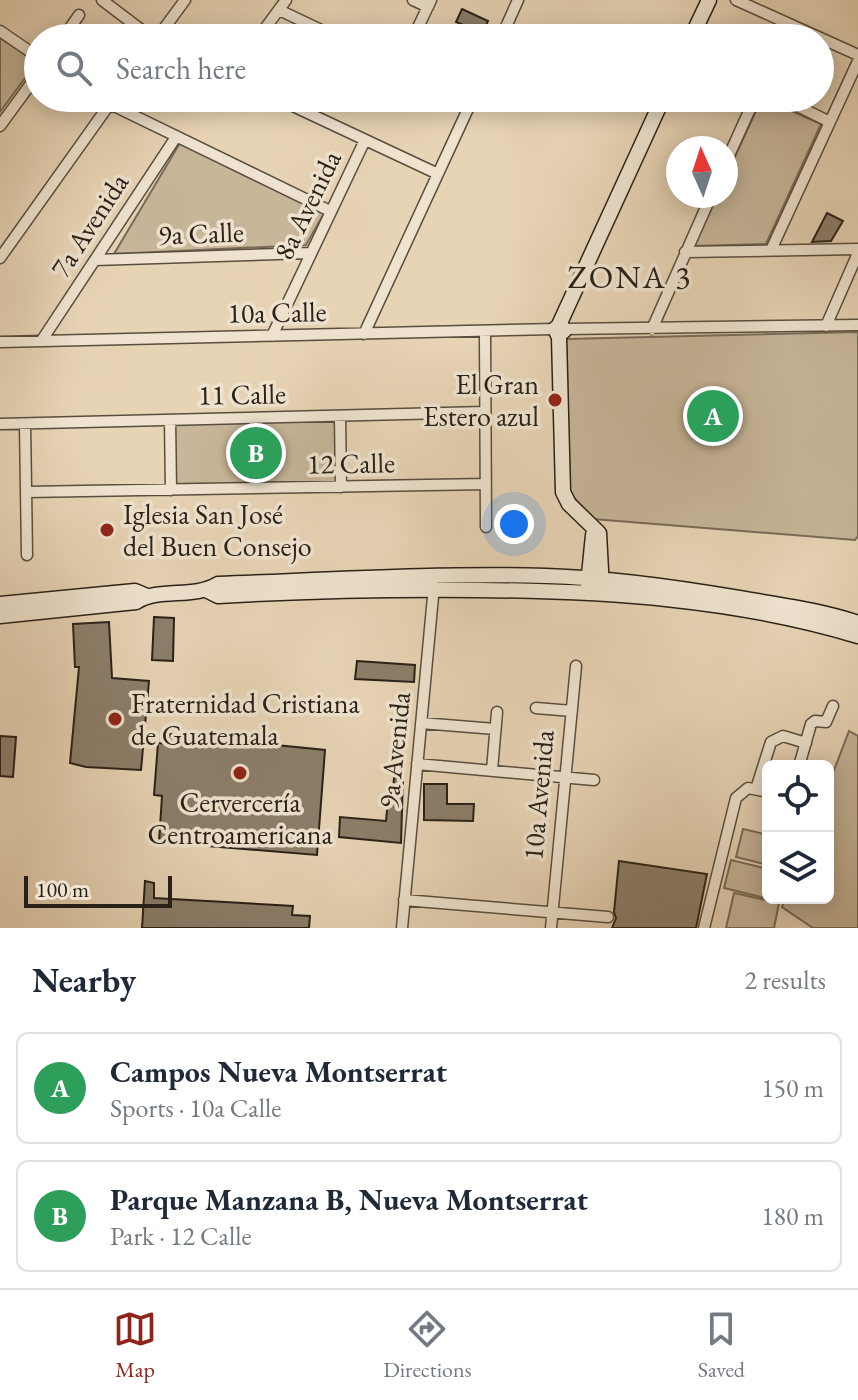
<!DOCTYPE html>
<html lang="en">
<head>
<meta charset="utf-8">
<style>
	:root { --surface:#fff; --page:#f2f2f3; --text:#1f2937; --muted:#747a83; --line:#e0e1e3; --accent:#8f2418 }
	body { margin:0; font-family:"EB Garamond",serif; background:var(--page); color:var(--text) }
	.controls { position:absolute; right:24px; bottom:24px; display:grid; overflow:hidden; border-radius:12px; box-shadow:0 4px 20px #0003 }
	.controls button { width:72px; height:72px; display:grid; place-items:center; padding:0; border:0; border-bottom:2px solid var(--line); background:var(--surface); color:var(--text); font:40px sans-serif }
	.compass { position:absolute; left:666px; top:136px; width:72px; height:72px; border-radius:50%; background:var(--surface); box-shadow:0 4px 20px #0003; rotate:357deg }
	.scale { position:absolute; left:24px; bottom:20px; width:148px; box-sizing:border-box; padding-left:8px; border:4px solid #292118; border-top:0; font-size:22px; line-height:28px; white-space:nowrap; color:#292118; -webkit-text-stroke:6px #efe3cf; paint-order:stroke }
	.you { position:absolute; left:514px; top:524px; width:28px; height:28px; margin:-20px; border:6px solid #fff; border-radius:50%; background:#1a73e8; box-shadow:0 0 0 12px #1a73e833 }
	.badge { display:grid; place-items:center; width:52px; height:52px; border-radius:50%; background:var(--accent); color:#fff; font-size:26px; font-weight:700 }
	.pin { position:absolute; translate:-50% -50%; border:4px solid #fff; box-shadow:0 2px 8px #0006 }
	.list { margin:0; padding:0; list-style:none }
	h2 { display:flex; justify-content:space-between; align-items:center; height:104px; margin:0; padding:0 32px; font-size:34px }
	h2 small { font-size:26px; font-weight:400; color:var(--muted) }
	.list li { display:grid; grid-template-columns:52px 1fr auto; gap:24px; align-items:center; box-sizing:border-box; height:112px; margin:0 16px 16px; padding:0 16px; border:2px solid var(--line); border-radius:12px }
	.list b { display:block; font-size:30px; white-space:nowrap }
	.list p { margin:0; font-size:26px; white-space:nowrap; color:var(--muted) }
	.list em { font-size:26px; font-style:normal; color:var(--muted) }
	.icon { flex:none; width:44px; height:44px; fill:none; stroke:currentColor; stroke-width:2; stroke-linecap:round; stroke-linejoin:round }
	.map { position:relative; flex:none; width:858px; height:928px; overflow:hidden }
	.search { position:absolute; background:var(--surface); box-shadow:0 4px 20px #0003; left:24px; right:24px; top:24px; height:88px; display:flex; align-items:center; gap:20px; box-sizing:border-box; padding:0 28px; border-radius:44px; color:var(--muted); font-size:30px }
	.sheet { height:360px; background:var(--surface) }
	nav { display:flex; justify-content:space-around; align-items:center; box-sizing:border-box; height:112px; border-top:2px solid var(--line); background:var(--surface); font-size:22px; color:var(--muted) }
	nav a { display:grid; justify-items:center; gap:4px }
	nav .on { color:var(--accent) }
	.map>svg:first-child { display:block }
</style>
</head>
<body>
<div class="map">
<svg width="858" height="928" viewBox="0 0 858 928">
	<rect width="100%" height="100%" fill="#e7d4b5"/>
	<filter id="stains"><feTurbulence type="fractalNoise" baseFrequency=".0025" numOctaves="4"/><feColorMatrix values="0 0 0 0 .2 0 0 0 0 .09 0 0 0 0 .02 0 0 0 .5 -.17"/></filter>
	<radialGradient id="worn" r=".72"><stop offset=".6" stop-color="#630" stop-opacity="0"/><stop offset="1" stop-color="#630" stop-opacity=".3"/></radialGradient>
	<path fill="#c7b69a" stroke="#786c59" stroke-width="2" d="M0,35l37,27 -37,50z
		M762,98l59,26 -55,120 -73,2 24,-50h9v-20z
		M180,143l146,67 -20,35 -192,9z
		M858,332v204l-3,4 -262,-21 -23,-26 -4,-154z
		M338,419l1,65 -165,2 -1,-63z
		M849,731l9,5v192h-45l-31,-21 3,-9h43v-112z
		M743,829l25,6v30l-32,-8z
		M731,860l37,9v29h15l-1,4 -58,-14z
		M734,893l45,10 -5,25h-48z"/>
	<path fill="#8c7e6a" stroke="#292118" stroke-width="2" d="M462,9l26,12 -5,12 -27,-11z
		M827,213l16,8 -12,20 -19,1z
		M154,617l20,1 -1,43 -21,-1z
		M109,622l3,56 37,3 -8,89 -55,-3 -16,-4 9,-96h-4l-2,-43z
		M357,661l58,4 -1,17 -59,-3z
		M170,734l155,16 -8,105 -158,-13 3,-46 -8,-1 4,-52 9,1z
		M0,736l16,1 -3,40 -13,-1z
		M394,778h9l-2,65 -62,-6 1,-20 46,4 2,-21h4z
		M424,784h23v20h27l-1,17 -49,-1z
		M619,861l88,13 -11,54h-84l4,-10 -2,-6z
		M145,881l9,2v15l139,8 -1,9 18,1 -1,12h-167z"/>
	<g fill="none" stroke-linecap="round" stroke-linejoin="round">
		<defs>
			<path id="street" d="M102,0l50,38
				M413,0l15,7
				M736,0l122,55
				M279,10l59,28
				M0,31l38,26
				M63,38l16,-23
				M157,38l28,-38
				M258,38l28,-38
				M413,38l18,-38
				M501,38l17,-38
				M783,38l6,-14
				M276,98l162,76
				M781,98l49,24
				M110,104l220,107
				M0,126l38,-52
				M726,162l29,-64
				M771,250l87,-189
				M685,252l173,-3
				M0,258l114,-160
				M95,260l214,-7
				M826,326l32,-73
				M565,329l293,-4
				M652,329l59,-133
				M485,332l1,195
				M364,334l109,-236
				M272,336l93,-196
				M42,340l134,-203
				M0,342l555,-13
				M340,416l1,71
				M170,420l1,70
				M0,424l485,-12
				M25,424l2,131
				M26,492l460,-8
				M536,708l36,3
				M421,723l74,6
				M417,764l177,16
				M799,766l12,-42 4,-3 11,1 7,-16
				M492,770l5,-58
				M756,789l15,-47 12,-6 23,7
				M404,900l204,17
				M402,928l32,-342
				M551,928l25,-262
				M704,928l32,-130 12,-10 20,4"/>
			<path id="secondary" d="M691,38l18,-38
				M559,325l104,-227
				M559,334l5,-3 -3,-7 -6,5 4,8 4,155 6,12 30,29 3,56
				M588,585l5,-50
				M208,591l10,5c87,-5 174,-7 261,-6 128,1 256,9 379,46
				M0,604l135,-13 12,5
				M0,616l136,-14c24,-15 57,-3 82,-18 109,-4 218,-11 328,-8 65,2 129,11 193,22 40,7 81,12 119,25"/>
		</defs>
		<use href="#street" stroke="#584e3f" stroke-width="13"/>
		<use href="#secondary" stroke="#292118" stroke-width="17"/>
		<use href="#street" stroke="#efe3cf" stroke-width="10"/>
		<use href="#secondary" stroke="#efe3cf" stroke-width="14"/>
	</g>
	<g fill="#8f2418" stroke="#efe3cf" stroke-width="3">
		<circle cx="555" cy="400" r="8"/>
		<circle cx="107" cy="530" r="8"/>
		<circle cx="115" cy="719" r="8"/>
		<circle cx="240" cy="773" r="8"/>
	</g>
	<g text-anchor="middle" dominant-baseline="central" stroke-width="7" stroke-linejoin="round" paint-order="stroke">
		<g font-size="28" fill="#292118" stroke="#efe3cf">
			<text transform="translate(307 205) rotate(-64)">8a Avenida</text>
			<text transform="translate(89 225) rotate(-57)">7a Avenida</text>
			<text transform="translate(201 233) rotate(-2)">9a Calle</text>
			<text transform="translate(277 312) rotate(-1)">10a Calle</text>
			<text transform="translate(242 394) rotate(-1)">11 Calle</text>
			<text transform="translate(351 463) rotate(-1)">12 Calle</text>
			<text transform="translate(394 750) rotate(-84)">9a Avenida</text>
			<text transform="translate(538 795) rotate(-85)">10a Avenida</text>
		</g>
		<g font-size="28" fill="#292118" stroke="#efe3cf" text-anchor="start">
			<text x="539" y="384" text-anchor="end">El Gran<tspan x="539" dy="32">Estero azul</tspan></text>
			<text x="123" y="514">Iglesia San José<tspan x="123" dy="32">del Buen Consejo</tspan></text>
			<text x="131" y="703">Fraternidad Cristiana<tspan x="131" dy="32">de Guatemala</tspan></text>
			<text x="240" y="802" text-anchor="middle">Cervercería<tspan x="240" dy="32">Centroamericana</tspan></text>
		</g>
		<g font-size="32" letter-spacing="2" fill="#292118" stroke="#efe3cf">
			<text x="630" y="277">ZONA 3</text>
		</g>
	</g>
	<rect width="100%" height="100%" filter="url(#stains)"/>
	<rect width="100%" height="100%" fill="url(#worn)"/>
</svg>
<div class="controls">
<button><svg class="icon" aria-label="locate" viewBox="0 0 24 24"><circle cx="12" cy="12" r="6"/><path d="M12 2v4M12 18v4M2 12h4M18 12h4"/></svg></button>
<button><svg class="icon" aria-label="layers" viewBox="0 0 24 24"><path d="M12 4l9 5-9 5-9-5zM3 14l9 5 9-5"/></svg></button>
</div>
<svg class="compass" viewBox="-18 -18 36 36"><path d="M0-13l5 13h-10z" fill="#e53935"/><path d="M0 13l5-13h-10z" fill="#747a83"/></svg>
<div class="scale">100 m</div>
<div class="you"></div>
<div class="pin badge" style="left:713px;top:416px;background:#2e9e5b">A</div>
<div class="pin badge" style="left:256px;top:453px;background:#2e9e5b">B</div>
<div class="search"><svg class="icon" aria-label="search" viewBox="0 0 24 24"><circle cx="10" cy="10" r="6"/><path d="M15 15l6 6"/></svg>Search here</div>
</div>
<section class="sheet">
<h2>Nearby<small>2 results</small></h2>
<ul class="list">
<li><span class="badge" style="background:#2e9e5b">A</span><div><b>Campos Nueva Montserrat</b><p>Sports · 10a Calle</p></div><em>150 m</em></li>
<li><span class="badge" style="background:#2e9e5b">B</span><div><b>Parque Manzana B, Nueva Montserrat</b><p>Park · 12 Calle</p></div><em>180 m</em></li>
</ul>
</section>
<nav>
<a class="on"><svg class="icon" aria-label="map" viewBox="0 0 24 24"><path d="M3 6l6-2 6 2 6-2v14l-6 2-6-2-6 2zM9 4v14M15 6v14"/></svg>Map</a>
<a><svg class="icon" aria-label="directions" viewBox="0 0 24 24"><path d="M12 3l9 9-9 9-9-9zM9 14v-3h6M13 9l2 2-2 2"/></svg>Directions</a>
<a><svg class="icon" aria-label="saved" viewBox="0 0 24 24"><path d="M7 4h10v16l-5-4-5 4z"/></svg>Saved</a>
</nav>
</body>
</html>
